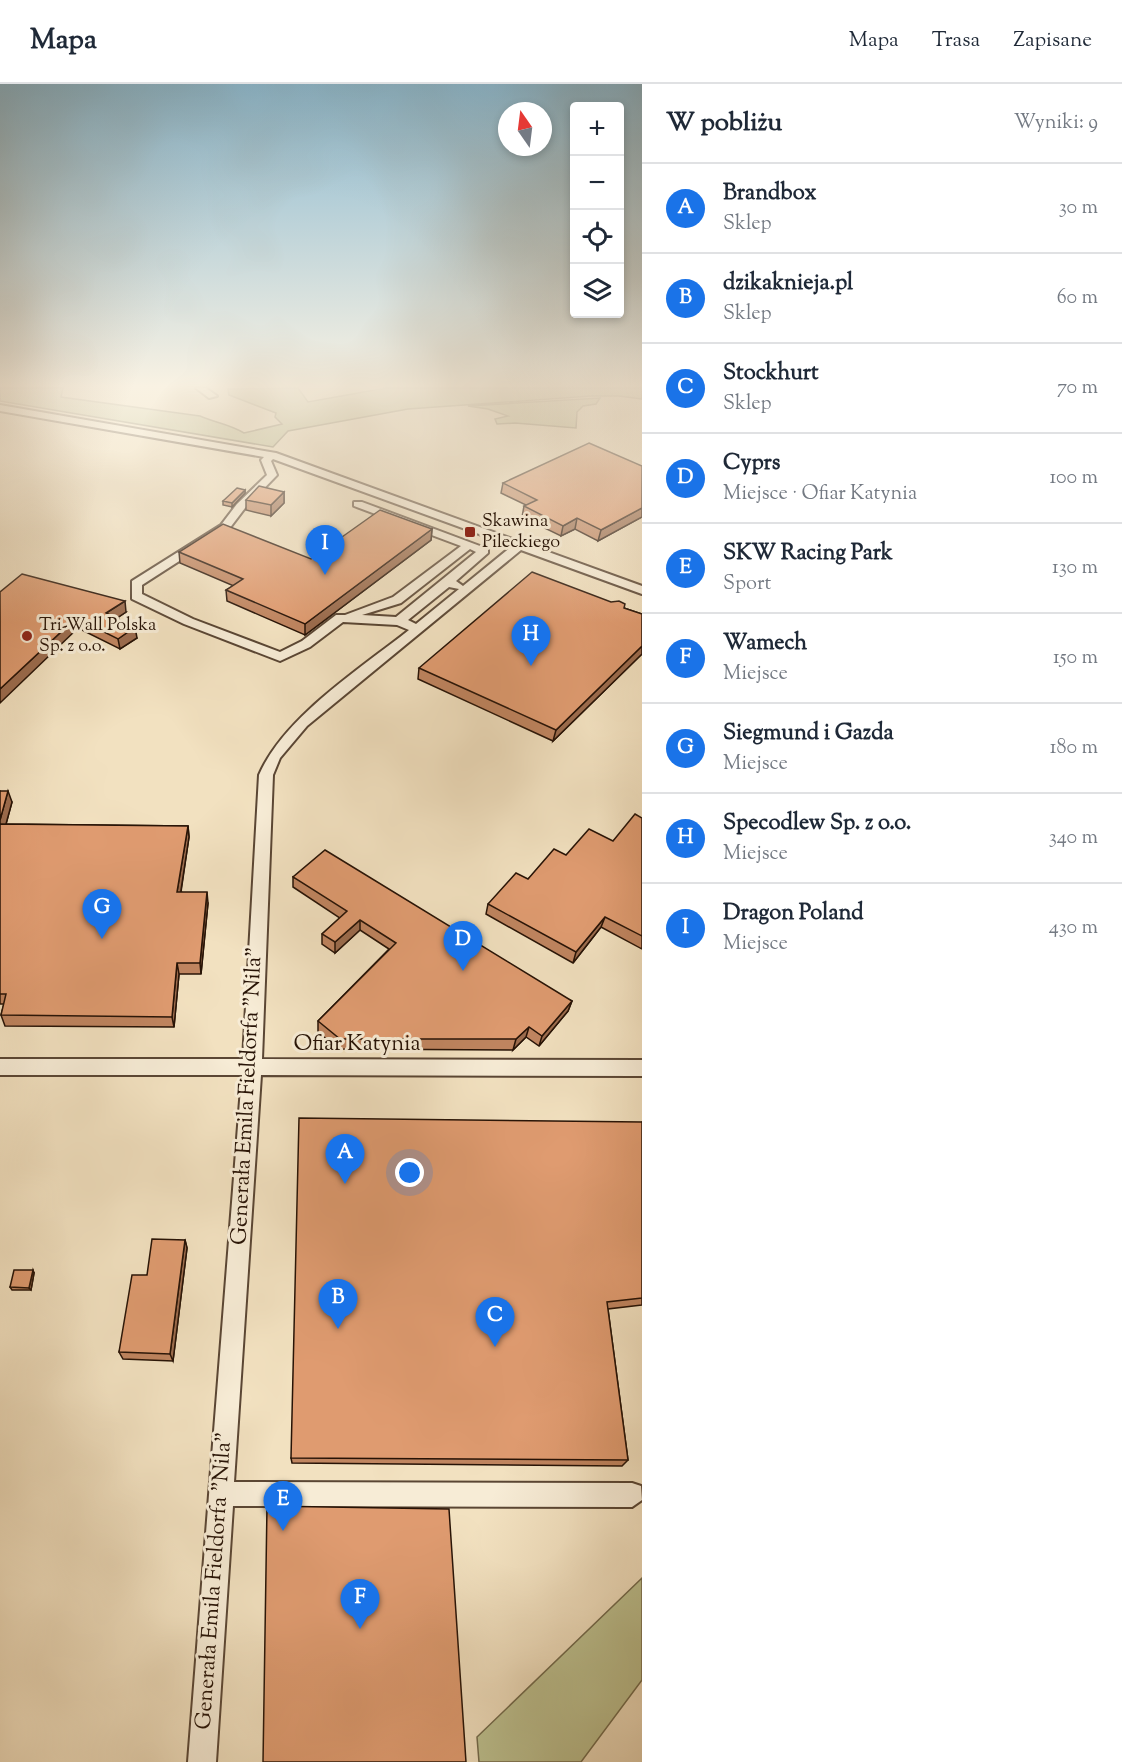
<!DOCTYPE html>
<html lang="pl">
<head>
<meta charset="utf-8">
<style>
	:root { --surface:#fff; --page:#f6f6f7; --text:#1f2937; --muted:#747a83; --line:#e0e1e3; --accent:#1a73e8 }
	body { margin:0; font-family:"Sorts Mill Goudy",serif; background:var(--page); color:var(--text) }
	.controls { position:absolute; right:18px; top:18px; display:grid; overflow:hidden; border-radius:6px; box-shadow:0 3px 9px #0003 }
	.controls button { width:54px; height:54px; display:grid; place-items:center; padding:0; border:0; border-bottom:2px solid var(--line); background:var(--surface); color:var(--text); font:30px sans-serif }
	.compass { position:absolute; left:498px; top:18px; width:54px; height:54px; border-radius:50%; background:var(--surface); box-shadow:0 3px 9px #0003; rotate:346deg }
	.you { position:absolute; left:410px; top:1089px; width:21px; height:21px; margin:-15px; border:4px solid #fff; border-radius:50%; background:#1a73e8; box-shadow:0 0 0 9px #1a73e833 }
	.badge { display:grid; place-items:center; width:39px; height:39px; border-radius:50%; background:var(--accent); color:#fff; font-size:20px; font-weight:700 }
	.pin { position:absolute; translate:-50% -50px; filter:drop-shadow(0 2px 3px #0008) }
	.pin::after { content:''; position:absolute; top:32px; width:21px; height:18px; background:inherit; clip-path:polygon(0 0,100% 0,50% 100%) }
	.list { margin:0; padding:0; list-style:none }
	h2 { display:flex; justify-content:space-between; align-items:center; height:78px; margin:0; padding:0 24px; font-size:26px }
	h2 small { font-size:20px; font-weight:400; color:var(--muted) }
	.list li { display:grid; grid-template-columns:39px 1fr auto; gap:18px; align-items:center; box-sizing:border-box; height:90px; padding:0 24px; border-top:2px solid var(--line) }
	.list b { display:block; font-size:22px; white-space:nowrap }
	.list p { margin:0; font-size:20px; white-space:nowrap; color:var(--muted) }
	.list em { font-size:20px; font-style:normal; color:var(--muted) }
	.icon { flex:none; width:33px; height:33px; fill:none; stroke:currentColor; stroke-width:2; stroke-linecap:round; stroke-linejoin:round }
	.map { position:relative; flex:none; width:642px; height:1678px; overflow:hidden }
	header { display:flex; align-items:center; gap:36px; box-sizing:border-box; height:84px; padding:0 30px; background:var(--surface); border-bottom:2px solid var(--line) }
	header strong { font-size:28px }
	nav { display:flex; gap:33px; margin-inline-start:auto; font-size:21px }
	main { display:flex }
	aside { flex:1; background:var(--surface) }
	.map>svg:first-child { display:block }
</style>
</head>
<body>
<header>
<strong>Mapa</strong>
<nav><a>Mapa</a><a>Trasa</a><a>Zapisane</a></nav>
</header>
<main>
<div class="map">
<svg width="642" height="1678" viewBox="0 0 642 1678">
	<rect width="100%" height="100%" fill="#f2e1c0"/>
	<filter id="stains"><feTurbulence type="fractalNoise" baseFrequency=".00333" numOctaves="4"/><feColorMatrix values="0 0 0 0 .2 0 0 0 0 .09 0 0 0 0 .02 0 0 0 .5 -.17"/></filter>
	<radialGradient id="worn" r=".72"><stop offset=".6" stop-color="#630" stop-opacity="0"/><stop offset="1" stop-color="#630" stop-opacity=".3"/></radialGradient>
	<path fill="#bdc291" stroke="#726a4c" stroke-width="1.5" d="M0,304h63l-2,9 139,19c16,7 29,8 44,17l38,-9 -7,-7 1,-4 -47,-18 -1,-6 70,-1 10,14 78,-14h256v11l-23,-3h-28l-183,13 -120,22 -15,16 -273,-46z
		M600,314l-4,6 -13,2 -6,6 -1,16 -61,-5 -18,1 -2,-5 13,-3 -20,-7 -20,-3z
		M642,1494v102l-61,82h-102l-2,-25z"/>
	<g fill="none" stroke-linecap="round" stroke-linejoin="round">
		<defs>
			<path id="minor" d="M196,304h10l11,8 -8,2z
				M0,321l276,48 366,133v8l-121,-44 -214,176 -27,32 -7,17 -11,284 380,1v16l-381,-1 -27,407 398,1 9,3 1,14 -10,7 -399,-1 -17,256h-28l54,-687h-242v-16h243l16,-284c25,-58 101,-106 150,-145l-12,-5 -54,-3 -33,25 -30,14 -96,-37 -52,-25v-18l89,-56 16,-21 30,-29 -6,-15 3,-3 -264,-46zM273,375l239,87 -49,40 -7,-5 32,-28v-4l-126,-47h-8v4l107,40 -68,51 -48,18h-9l-34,26 -22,11 -87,-33 -51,-25v-9l87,-56 16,-21 32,-33 -6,-14zM470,465l6,3 -80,65 -34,-2 39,-12zM449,503l10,2 -43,35 -8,-4z"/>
		</defs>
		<use href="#minor" stroke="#5a4634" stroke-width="4"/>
		<use href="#minor" fill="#f7ecd6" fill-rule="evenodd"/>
	</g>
	<path fill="#c08560" stroke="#271306" stroke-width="1.5" d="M642,382v51l-44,24 -23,-12 -14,7 -39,-19 2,-11 2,-1 -25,-12 2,-10z
		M245,406v3l-13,14 -9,-2v-4z
		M284,408v11l-13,13 -25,-6v-10z
		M432,445l-1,11 -126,95 -78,-34 -1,-11 8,-4 -54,-23 -1,-11 132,7z
		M0,508l126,20 -9,6 20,20 -17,11 -42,-21z
		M624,524l18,6v40l-89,87 -135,-62 1,-11z
		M0,707l12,11 -6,22 182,2 1,11 -8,55 27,11 -7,71h-22l-5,53 -169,-1 -4,-11 3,-11h-4z
		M642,734v131l-41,-22 -28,36 -87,-49 2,-10 78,-49 47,-14z
		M293,793l279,124 -4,10 -29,35 -13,-9 -13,13 -174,-1 -21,-17v-11l71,-72 -29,-19 -25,23 -13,-9v-10l18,-16 -47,-31z
		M642,1038v183l-34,4 20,151 -6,6 -330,-3 -1,-5z
		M185,1156l2,8 -14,113 -50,-2 -4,-7 28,-77z
		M34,1189l-3,17h-19l-2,-3z"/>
	<path fill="#9c6c4e" stroke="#271306" stroke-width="1.5" d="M245,406v3l-13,14v-4z
		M284,408v11l-13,13v-11z
		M642,424v9l-44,24 3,-11z
		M577,434l-2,11 -14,7 2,-10z
		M432,445l-1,11 -126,95v-11z
		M125,517l1,11 -18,12 -2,-11z
		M76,534l2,10 -78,75v-14z
		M135,543l2,11 -17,11 -2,-10z
		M642,562v8l-89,87 3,-11z
		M8,707l4,11 -9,33 -3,-8v-7z
		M188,742l1,11 -10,66 -2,-11z
		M207,808l1,11 -7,71 -1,-11z
		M605,833l-4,10 -28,36 3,-11z
		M360,836v10l-25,23v-11z
		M177,879l2,11 -5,53 -2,-10z
		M572,917l-4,10 -29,35 3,-10z
		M529,943l-3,10 -13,13 3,-11z
		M185,1156l2,8 -14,113 -3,-7z
		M33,1186l1,3 -3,17 -2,-2z"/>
	<path fill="#df9b70" stroke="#271306" stroke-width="1.5" d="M589,359l53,23v42l-41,22 -24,-12 -14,8 -39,-20 13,-6 -34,-17z
		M259,402l25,6 -13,13 -25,-5z
		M237,404l8,2 -13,13 -9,-2z
		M380,426l52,19 -127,95 -79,-34 17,-11 -64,-27 44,-28 88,35z
		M532,488l79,30 8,-1 6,3 -1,4 18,6v32l-86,84 -137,-62z
		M22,490l103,27 -19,12 29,14 -17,12 -42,-21 -76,71v-97z
		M0,707h8l-8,29z
		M635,730l7,4v118l-37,-19 -29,35 -88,-48 28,-31 12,6 26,-30 12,6 23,-26 24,12z
		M0,740l188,2 -11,66h30l-7,71h-23l-5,54 -171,-2 5,-21h-6z
		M325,766l247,151 -30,35 -13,-9 -13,12h-176l-22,-18 78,-78 -36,-23 -25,22 -13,-8 25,-23 -54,-34z
		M299,1034l343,4v176l-35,4 21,158 -337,-2z
		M152,1155l33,1 -15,114 -51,-2 13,-77h15z
		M14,1186h19l-4,18 -19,-1z
		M267,1422l182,3 17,253h-203z"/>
	<linearGradient id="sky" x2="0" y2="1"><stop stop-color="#89b8d0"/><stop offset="0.56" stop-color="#f9f2e3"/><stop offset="1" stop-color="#f9f2e3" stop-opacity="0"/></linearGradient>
	<rect width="642" height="539" fill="url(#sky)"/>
	<g fill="#8f2418" stroke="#f7ecd6" stroke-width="2">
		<rect x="464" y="442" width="12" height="12" rx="3"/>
		<circle cx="27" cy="552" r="6"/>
	</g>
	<g text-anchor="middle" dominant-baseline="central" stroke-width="6" stroke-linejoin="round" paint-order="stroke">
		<g font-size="18" fill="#271306" stroke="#f7ecd6" text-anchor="start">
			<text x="482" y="438">Skawina<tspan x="482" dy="21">Pileckiego</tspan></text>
			<text x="39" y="542">Tri-Wall Polska<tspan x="39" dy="21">Sp. z o.o.</tspan></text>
		</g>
		<g font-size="22" fill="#271306" stroke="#f7ecd6">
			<text x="357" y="961">Ofiar Katynia</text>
			<text transform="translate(248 1012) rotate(-87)">Generała Emila Fieldorfa "Nila"</text>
			<text transform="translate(215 1497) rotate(-86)">Generała Emila Fieldorfa "Nila"</text>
		</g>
	</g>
	<rect width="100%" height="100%" filter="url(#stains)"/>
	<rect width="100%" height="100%" fill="url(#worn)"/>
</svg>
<div class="controls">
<button>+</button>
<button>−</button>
<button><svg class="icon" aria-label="locate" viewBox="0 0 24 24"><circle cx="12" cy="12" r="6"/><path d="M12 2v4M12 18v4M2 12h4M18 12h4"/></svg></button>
<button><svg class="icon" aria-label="layers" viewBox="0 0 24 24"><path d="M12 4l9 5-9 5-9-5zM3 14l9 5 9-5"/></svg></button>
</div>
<svg class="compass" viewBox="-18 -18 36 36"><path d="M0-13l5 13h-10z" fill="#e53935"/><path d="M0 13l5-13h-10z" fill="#747a83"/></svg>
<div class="you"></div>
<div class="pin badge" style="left:345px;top:1100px">A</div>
<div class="pin badge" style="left:338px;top:1245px">B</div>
<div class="pin badge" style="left:495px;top:1263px">C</div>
<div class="pin badge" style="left:463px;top:887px">D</div>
<div class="pin badge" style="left:283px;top:1447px">E</div>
<div class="pin badge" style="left:360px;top:1545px">F</div>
<div class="pin badge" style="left:102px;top:855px">G</div>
<div class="pin badge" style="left:531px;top:582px">H</div>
<div class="pin badge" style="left:325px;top:491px">I</div>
</div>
<aside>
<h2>W pobliżu<small>Wyniki: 9</small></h2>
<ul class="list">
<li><span class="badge">A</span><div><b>Brandbox</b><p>Sklep</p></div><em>30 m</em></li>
<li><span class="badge">B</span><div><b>dzikaknieja.pl</b><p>Sklep</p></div><em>60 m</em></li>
<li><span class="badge">C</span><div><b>Stockhurt</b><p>Sklep</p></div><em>70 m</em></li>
<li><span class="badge">D</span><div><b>Cyprs</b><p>Miejsce · Ofiar Katynia</p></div><em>100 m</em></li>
<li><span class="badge">E</span><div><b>SKW Racing Park</b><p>Sport</p></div><em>130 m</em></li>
<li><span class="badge">F</span><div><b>Wamech</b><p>Miejsce</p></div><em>150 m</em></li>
<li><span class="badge">G</span><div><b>Siegmund i Gazda</b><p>Miejsce</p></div><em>180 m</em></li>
<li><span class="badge">H</span><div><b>Specodlew Sp. z o.o.</b><p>Miejsce</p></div><em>340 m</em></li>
<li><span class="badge">I</span><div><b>Dragon Poland</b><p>Miejsce</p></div><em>430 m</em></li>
</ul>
</aside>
</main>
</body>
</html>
